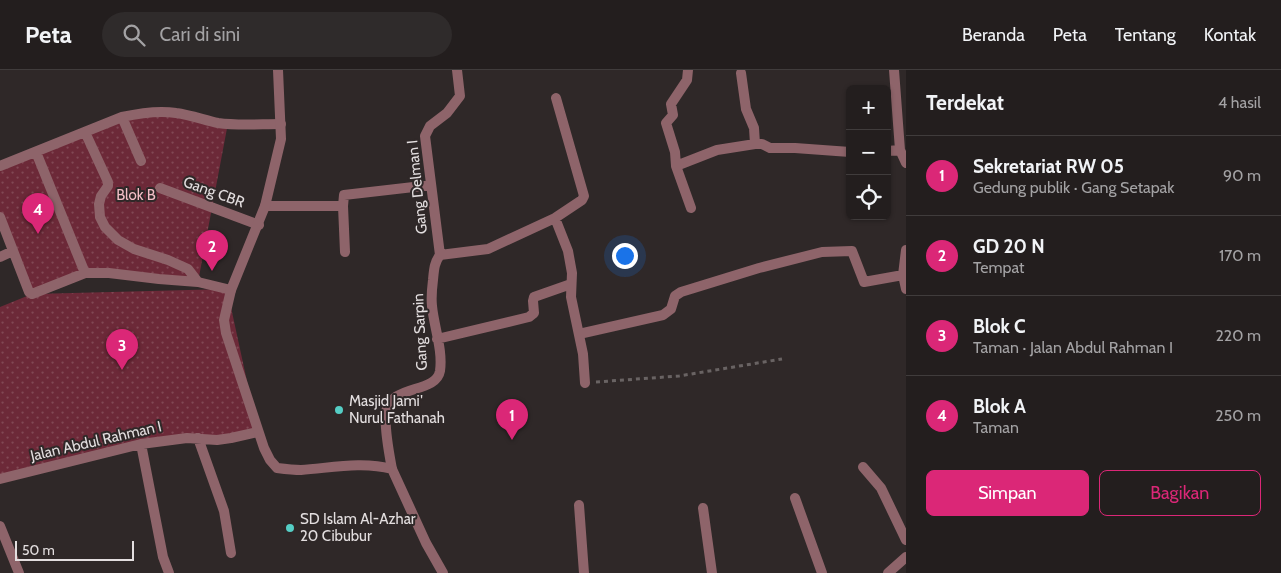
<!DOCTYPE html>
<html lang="id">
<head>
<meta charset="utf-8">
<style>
	:root { --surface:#231e1e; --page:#2f2b2b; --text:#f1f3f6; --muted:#a3a2a4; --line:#403c3c; --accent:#db2777 }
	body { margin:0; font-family:Cabin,sans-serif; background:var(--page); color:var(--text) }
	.controls { position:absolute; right:15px; top:15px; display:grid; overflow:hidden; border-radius:8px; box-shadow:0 1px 4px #0004 }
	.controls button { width:45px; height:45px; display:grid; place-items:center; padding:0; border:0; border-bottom:1px solid var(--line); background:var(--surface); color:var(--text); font:25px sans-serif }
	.scale { position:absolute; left:15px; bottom:12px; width:119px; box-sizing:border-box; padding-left:5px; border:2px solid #e3dedf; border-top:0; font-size:14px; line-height:18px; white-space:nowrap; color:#e3dedf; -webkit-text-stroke:4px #2f2828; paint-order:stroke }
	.you { position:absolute; left:624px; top:185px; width:18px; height:18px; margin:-12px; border:4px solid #fff; border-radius:50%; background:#1a73e8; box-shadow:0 0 0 8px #1a73e833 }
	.badge { display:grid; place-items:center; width:32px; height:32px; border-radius:50%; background:var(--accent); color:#fff; font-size:16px; font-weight:700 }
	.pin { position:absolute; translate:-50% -41px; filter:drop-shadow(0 1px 2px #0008) }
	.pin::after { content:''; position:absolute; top:26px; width:18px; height:15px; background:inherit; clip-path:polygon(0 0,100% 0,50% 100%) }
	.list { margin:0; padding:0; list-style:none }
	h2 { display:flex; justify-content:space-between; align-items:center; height:65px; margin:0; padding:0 20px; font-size:21px }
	h2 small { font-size:16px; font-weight:400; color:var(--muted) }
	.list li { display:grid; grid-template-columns:32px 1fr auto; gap:15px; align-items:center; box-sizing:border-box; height:80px; padding:0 20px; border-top:1px solid var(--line) }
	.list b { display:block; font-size:19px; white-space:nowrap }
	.list p { margin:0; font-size:16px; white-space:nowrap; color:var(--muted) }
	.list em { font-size:16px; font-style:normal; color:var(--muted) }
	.actions { display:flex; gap:10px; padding:15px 20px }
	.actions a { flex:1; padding:11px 0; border:1px solid var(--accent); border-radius:8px; text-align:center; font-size:18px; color:var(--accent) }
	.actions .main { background:var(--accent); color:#fff }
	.icon { flex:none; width:28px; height:28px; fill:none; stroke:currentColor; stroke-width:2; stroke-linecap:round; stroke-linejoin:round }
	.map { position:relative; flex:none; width:906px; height:503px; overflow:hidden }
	header { display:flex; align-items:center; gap:30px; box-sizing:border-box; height:70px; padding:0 25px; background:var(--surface); border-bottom:1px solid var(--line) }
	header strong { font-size:24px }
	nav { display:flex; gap:28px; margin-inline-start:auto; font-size:18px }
	.search { width:350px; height:45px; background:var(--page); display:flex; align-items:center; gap:12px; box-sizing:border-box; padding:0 18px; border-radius:28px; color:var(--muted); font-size:19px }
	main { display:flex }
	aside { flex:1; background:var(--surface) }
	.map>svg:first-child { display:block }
</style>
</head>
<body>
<header>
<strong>Peta</strong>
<div class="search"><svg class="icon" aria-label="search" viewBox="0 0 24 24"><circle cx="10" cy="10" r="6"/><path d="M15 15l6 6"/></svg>Cari di sini</div>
<nav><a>Beranda</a><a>Peta</a><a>Tentang</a><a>Kontak</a></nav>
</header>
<main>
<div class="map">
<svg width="906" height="503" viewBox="0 0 906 503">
	<defs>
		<pattern id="green-dots" width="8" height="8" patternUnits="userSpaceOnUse" patternTransform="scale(1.25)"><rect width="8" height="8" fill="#6c2938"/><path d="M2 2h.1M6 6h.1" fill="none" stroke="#814854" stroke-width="1.8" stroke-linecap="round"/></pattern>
	</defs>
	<rect width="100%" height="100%" fill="#2f2828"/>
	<path fill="url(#green-dots)" d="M172,43l56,10 -30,159 -113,-9 -51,21 193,-5 31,143 -117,12 -141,35v-172l32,-13 -32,-77v-51l122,-49z"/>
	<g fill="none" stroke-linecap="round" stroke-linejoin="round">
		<path stroke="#696363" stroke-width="3" stroke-dasharray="4 4" stroke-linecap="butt" d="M596,312l83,-6 103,-17"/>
		<path stroke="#8e646a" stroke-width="10" d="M688,0l-1,10 -16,24 2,11 -7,8 9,29 1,14 41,-16 38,-6h7l8,4h25l55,4
			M894,0l6,80 6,13
			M741,3l5,36 8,19 1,16
			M122,47l19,44
			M85,62l23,50v4l-7,10 -2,8 1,13 5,10 13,13 16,9 34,11 20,9 10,13
			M887,81l13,-1
			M36,82l49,121
			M0,96l122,-49c18,-4 36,-7 54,-4 15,2 28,7 42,10 20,3 42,1 63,1
			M676,96l15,42
			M160,118l99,37
			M265,136h78
			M0,147l29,75 3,2 53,-21h24l50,6 39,3 33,8
			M555,148l13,33 4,22 -1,24 12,57 2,29
			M906,180l-3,25 3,14
			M345,182l-2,-46 1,-11 87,-10
			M440,185l48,-6 67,-31 27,-18 2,-4 -28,-98
			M440,185l-15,-119 5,-10 17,-13 13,-17 -3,-26
			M0,187l13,-6
			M579,264l84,-19 8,-6 4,-13 6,-4 78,-24 63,-16 30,-1 12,31 39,-7
			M437,269l92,-22 5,-4 -1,-12 1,-4 37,-13
			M198,368l26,73 7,42
			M141,374l22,113 6,16
			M863,397l18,21 25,52
			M392,399c-3,-16 -8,-41 -6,-57 4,-28 50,-18 54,-41 3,-21 -6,-44 -8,-65 -1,-9 0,-18 1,-26 1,-10 1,-17 7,-25
			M0,409l141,-35 46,-6 30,2 14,-2 27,-6
			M795,428l27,75
			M579,435l5,68
			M703,438l9,65
			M0,456l19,47"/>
		<path stroke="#8e646a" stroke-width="10" d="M278,0l3,69 -16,67 -34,84 -7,30 2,13 38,115 6,12 7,8c8,1 16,2 24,2 30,-2 61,-9 91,-1l34,74 17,30
			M888,503l18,-16"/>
	</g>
	<g fill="#55cec5" stroke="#2f2828" stroke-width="2">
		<circle cx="339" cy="340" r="5"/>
		<circle cx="290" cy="458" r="5"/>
	</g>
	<g text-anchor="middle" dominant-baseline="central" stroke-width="4" stroke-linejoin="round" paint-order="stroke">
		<g font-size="15" fill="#e3dedf" stroke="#2f2828">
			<text transform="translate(417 117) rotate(-96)">Gang Delman I</text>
			<text transform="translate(214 122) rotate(20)">Gang CBR</text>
			<text transform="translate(420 262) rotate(-93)">Gang Sarpin</text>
			<text transform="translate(96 371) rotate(-13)">Jalan Abdul Rahman I</text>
		</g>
		<g font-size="15" fill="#f4bfc7" stroke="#2f2828">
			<text x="136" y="125">Blok B</text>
		</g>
		<g font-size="15" fill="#e3dedf" stroke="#2f2828" text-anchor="start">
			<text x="349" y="331">Masjid Jami'<tspan x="349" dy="17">Nurul Fathanah</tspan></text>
			<text x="300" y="449">SD Islam Al-Azhar<tspan x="300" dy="17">20 Cibubur</tspan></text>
		</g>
	</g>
</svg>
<div class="controls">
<button>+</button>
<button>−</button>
<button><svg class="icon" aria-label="locate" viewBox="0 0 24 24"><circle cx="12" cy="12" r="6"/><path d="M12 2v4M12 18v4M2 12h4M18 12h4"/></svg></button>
</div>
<div class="scale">50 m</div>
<div class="you"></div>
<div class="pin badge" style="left:512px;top:370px">1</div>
<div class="pin badge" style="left:212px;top:201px">2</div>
<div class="pin badge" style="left:122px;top:300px">3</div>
<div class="pin badge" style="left:38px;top:164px">4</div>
</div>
<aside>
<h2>Terdekat<small>4 hasil</small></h2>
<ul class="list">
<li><span class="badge">1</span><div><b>Sekretariat RW 05</b><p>Gedung publik · Gang Setapak</p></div><em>90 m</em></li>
<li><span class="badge">2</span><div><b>GD 20 N</b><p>Tempat</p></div><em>170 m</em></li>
<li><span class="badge">3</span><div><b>Blok C</b><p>Taman · Jalan Abdul Rahman I</p></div><em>220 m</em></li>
<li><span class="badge">4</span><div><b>Blok A</b><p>Taman</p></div><em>250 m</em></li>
</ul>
<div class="actions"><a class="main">Simpan</a><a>Bagikan</a></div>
</aside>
</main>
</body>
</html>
